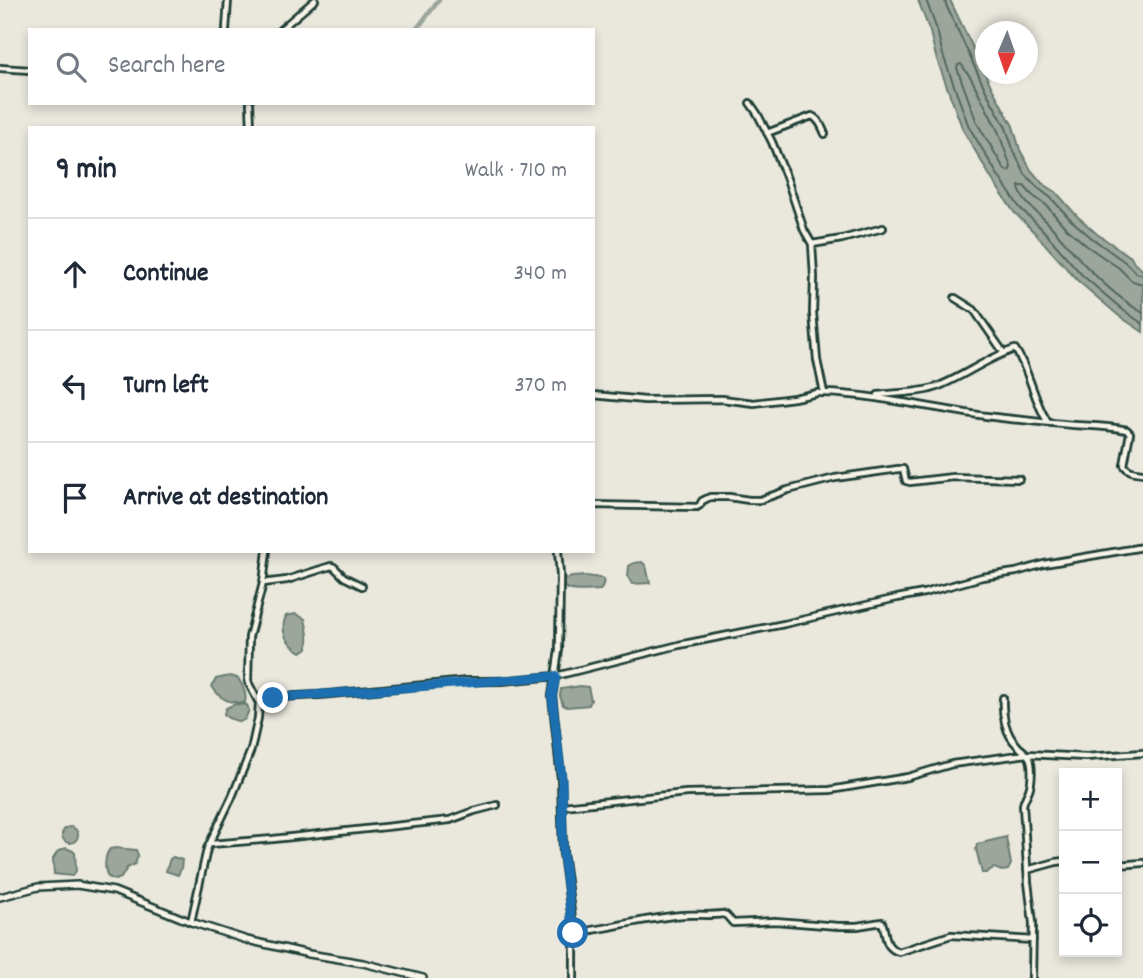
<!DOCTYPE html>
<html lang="en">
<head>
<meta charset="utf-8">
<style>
	:root { --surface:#fff; --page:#f6f6f7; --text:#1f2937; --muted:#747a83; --line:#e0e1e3 }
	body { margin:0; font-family:Dekko,sans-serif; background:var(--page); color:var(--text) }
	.controls { position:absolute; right:21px; bottom:21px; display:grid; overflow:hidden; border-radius:0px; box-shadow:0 4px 10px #0003 }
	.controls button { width:63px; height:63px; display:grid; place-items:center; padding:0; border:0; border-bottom:2px solid var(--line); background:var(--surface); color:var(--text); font:35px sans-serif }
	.compass { position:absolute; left:975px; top:21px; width:63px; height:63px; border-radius:50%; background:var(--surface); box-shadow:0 4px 10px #0003; rotate:182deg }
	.stop { position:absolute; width:21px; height:21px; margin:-16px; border:5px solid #1f6fb2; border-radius:50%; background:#fff }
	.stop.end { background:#1f6fb2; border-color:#fff; box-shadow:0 2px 7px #0008 }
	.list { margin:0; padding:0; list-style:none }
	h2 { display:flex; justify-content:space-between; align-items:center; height:91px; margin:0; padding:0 28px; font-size:30px }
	h2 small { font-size:23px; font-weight:400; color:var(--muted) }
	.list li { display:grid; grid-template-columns:46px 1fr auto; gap:21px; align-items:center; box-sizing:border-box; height:112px; padding:0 28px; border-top:2px solid var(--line) }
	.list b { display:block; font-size:26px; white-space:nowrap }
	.list em { font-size:23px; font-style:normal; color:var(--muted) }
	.icon { flex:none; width:38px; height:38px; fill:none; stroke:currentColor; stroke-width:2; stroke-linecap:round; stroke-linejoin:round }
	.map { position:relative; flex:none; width:1143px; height:978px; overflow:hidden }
	.search { position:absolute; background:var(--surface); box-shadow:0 4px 10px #0003; left:28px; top:28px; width:567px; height:77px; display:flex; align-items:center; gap:18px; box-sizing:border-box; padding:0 24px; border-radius:0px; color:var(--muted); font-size:26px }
	.panel { position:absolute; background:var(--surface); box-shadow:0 4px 10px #0003; left:28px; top:126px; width:567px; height:427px; border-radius:0px }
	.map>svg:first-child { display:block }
</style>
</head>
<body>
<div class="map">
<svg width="1143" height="978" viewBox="0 0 1143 978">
	<rect width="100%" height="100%" fill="#eae8dd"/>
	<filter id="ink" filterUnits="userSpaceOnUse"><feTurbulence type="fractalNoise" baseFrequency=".0143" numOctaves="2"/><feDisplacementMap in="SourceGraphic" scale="14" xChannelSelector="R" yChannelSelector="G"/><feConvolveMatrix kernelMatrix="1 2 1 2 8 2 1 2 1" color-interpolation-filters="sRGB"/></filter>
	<g filter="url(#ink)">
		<path fill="#9ca69c" stroke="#6a7c72" stroke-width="2" d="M918,0h32l42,88 21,38 7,24 11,20 11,13 14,9 21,24 20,18 34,23 4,7 8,6v62l-24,-16 -42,-36 -41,-46 -22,-22 -21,-31 -30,-51 -27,-73 -6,-25z
			M642,562l4,4 4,17 -18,1 -4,-7 1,-11 5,-3z
			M586,576l15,2 3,2 -2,8 -2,2c-12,0 -29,4 -38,-5l1,-5 9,-3z
			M296,614l9,5c2,10 5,20 2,29l-6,4c-14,-8 -22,-21 -15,-36z
			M230,676l8,2c5,8 9,15 7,25 -15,0 -25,-3 -33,-17l4,-7z
			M580,686l8,1 3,13 -2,5 -22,2 -4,-2 -3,-9 1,-7z
			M235,704l12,1 2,5 -4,9 -5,3 -12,-4 -4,-4 2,-6z
			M62 835a8 8 0 1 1 16 0a8 8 0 1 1-16 0Z
			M1006,837l5,27 -3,6c-14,4 -8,-8 -22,3h-4l-6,-24 1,-5z
			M66,848l9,4 1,19 -4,5 -18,-2 -1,-15 5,-8z
			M116,848l20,2 2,5 -3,9 -8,4 -6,10 -6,2 -7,-3c-4,-7 -4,-21 2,-28z
			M173,857l9,3 -1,9 -3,6 -12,-4 4,-12z"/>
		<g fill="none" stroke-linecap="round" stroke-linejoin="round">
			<path stroke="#51675e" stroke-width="2" d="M926,0l11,30 6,25 26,72 30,50 21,31 22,21 40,46 41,35 20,14
				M945,0l1,5 40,86 20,37 8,24 11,22 13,14 13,10 21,23 21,18 32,23 11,11 7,2
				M961,64l10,14 27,53 13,36 -2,4 -4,-1 -28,-47 -20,-55 1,-3z
				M1143,284l-11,-3 -13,-13 -32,-22 -22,-19 -19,-22 -14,-10 -8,-9h-5c1,15 19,27 29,37 14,15 26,31 40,45 16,17 35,33 55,45"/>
			<path stroke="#9ca69c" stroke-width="5" d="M416,30l23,-30"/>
			<defs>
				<path id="minor" d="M226,30l2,-30
					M280,30l35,-30
					M0,68l30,2
					M250,103l1,25
					M767,133l45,-17c7,3 10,11 13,18
					M812,244l30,-5 41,-11
					M955,298l19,12 30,43
					M824,393c57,2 113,17 170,24 26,3 53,6 80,8 18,1 35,1 53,5l3,3 -6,32c4,7 12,7 19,8
					M593,395l52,5 77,-1 32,4 40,-5 23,-5h7l-7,-33 -4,-47 1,-36 -2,-33 -8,-14 -17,-51 -15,-37 -15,-29 -7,-10
					M878,395c17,-2 40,-2 56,-7 28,-10 52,-30 81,-39 15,22 18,50 32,72
					M593,505l104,2 3,-2 2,-4 8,-4h19l20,3h11l28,-10 47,-12 63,-9h5l3,12 4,1 43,-5 66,2
					M558,551l2,24 -1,75 -7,46 9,83 2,74 11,80v45
					M263,583l24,-3 44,-14 3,1 10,10 18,9
					M257,698l62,-3 148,-14h35l54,-5 123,-31 105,-21 113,-26 27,-5 58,-16 34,-5 28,-8 99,-17
					M1003,698c-1,15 2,36 14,47 3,4 9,7 12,12 4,7 3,25 0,33 -2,5 -5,9 -6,15l5,77 5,41 -1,55
					M563,806l123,-13 144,-3 78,-13 44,-13 75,-10 59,3 57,-4
					M211,844l62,-5 177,-19 24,-9 23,-6
					M1117,865l26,-2
					M1027,870l29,-8 8,-1
					M191,922l16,-73 25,-52 19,-47 7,-32 1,-15 -11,-21 1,-45 14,-54 4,-32
					M574,933c36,-5 72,-15 109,-18 13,-1 26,1 39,-1l4,1 7,8 42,-2 63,5h19l25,-4c5,13 1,25 17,30l52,-17 82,5"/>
				<path id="tertiary" d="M0,897l38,-10 39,-2 37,6 77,31 56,18 62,14 54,9 60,15"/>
			</defs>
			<use href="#minor" stroke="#1f3d34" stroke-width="10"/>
			<use href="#tertiary" stroke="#1f3d34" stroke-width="10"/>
			<use href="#minor" stroke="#f7f3e8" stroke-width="4.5"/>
			<use href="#tertiary" stroke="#f7f3e8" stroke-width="5"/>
		</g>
	</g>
	<g fill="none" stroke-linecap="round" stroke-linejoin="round" filter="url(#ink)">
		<path stroke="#1f6fb2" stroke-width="9" d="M273,698l283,-22 -4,20 10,83 1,74 10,80"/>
	</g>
</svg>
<div class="controls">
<button>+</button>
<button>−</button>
<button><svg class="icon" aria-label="locate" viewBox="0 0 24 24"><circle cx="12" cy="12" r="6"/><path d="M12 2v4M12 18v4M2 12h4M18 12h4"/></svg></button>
</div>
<svg class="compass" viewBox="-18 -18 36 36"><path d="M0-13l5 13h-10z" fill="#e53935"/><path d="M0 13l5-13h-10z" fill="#747a83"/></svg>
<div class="stop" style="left:573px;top:933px"></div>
<div class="stop end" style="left:273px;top:698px"></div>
<div class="search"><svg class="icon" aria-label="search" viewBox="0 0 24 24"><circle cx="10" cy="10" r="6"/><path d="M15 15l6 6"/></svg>Search here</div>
<section class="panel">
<h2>9 min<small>Walk · 710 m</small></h2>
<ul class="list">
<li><svg class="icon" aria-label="ahead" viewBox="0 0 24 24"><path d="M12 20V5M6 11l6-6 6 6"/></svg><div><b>Continue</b></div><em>340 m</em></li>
<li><svg class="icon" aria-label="left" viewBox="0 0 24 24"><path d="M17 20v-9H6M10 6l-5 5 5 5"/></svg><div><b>Turn left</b></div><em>370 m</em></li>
<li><svg class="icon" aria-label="arrive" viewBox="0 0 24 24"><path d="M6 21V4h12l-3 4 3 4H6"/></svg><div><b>Arrive at destination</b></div></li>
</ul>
</section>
</div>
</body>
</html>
